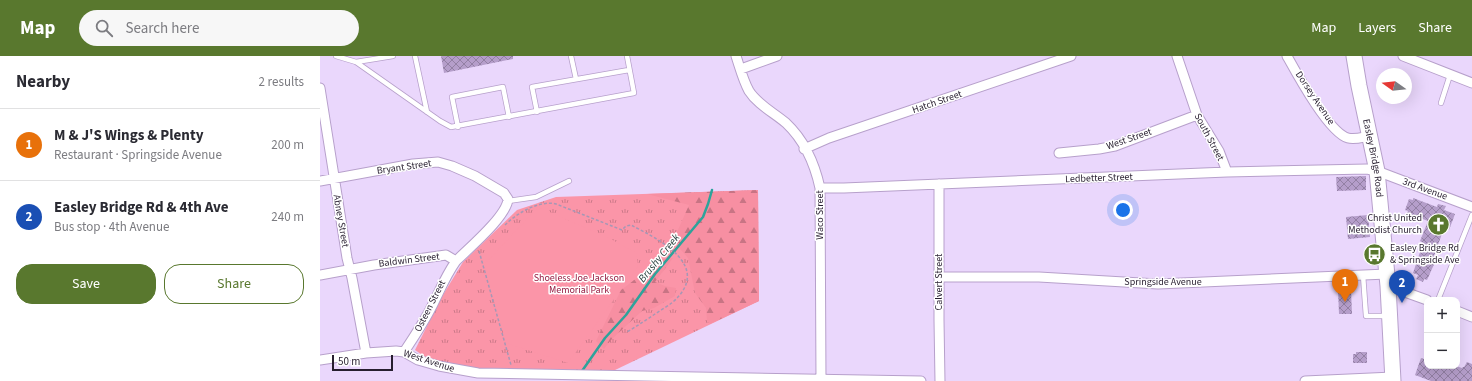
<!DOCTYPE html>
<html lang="en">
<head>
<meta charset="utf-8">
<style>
	:root { --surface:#fff; --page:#f7f7f7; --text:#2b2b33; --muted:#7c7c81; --line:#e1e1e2; --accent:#59782e }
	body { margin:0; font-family:"Source Sans 3",sans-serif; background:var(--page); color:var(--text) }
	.controls { position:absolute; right:12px; bottom:12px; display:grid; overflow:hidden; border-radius:8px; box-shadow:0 4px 16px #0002 }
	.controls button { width:36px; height:36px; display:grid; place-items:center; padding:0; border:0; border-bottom:1px solid var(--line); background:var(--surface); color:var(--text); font:20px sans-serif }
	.compass { position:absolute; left:1056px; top:12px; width:36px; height:36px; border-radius:50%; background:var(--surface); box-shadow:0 4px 16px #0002; rotate:285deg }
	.scale { position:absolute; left:12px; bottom:10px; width:61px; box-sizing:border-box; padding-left:4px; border:2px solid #271e2f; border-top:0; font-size:11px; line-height:14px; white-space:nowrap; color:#271e2f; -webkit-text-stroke:3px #fff; paint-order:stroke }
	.you { position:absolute; left:803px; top:154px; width:14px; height:14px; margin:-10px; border:3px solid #fff; border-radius:50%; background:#1a73e8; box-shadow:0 0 0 6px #1a73e833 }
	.badge { display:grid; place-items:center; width:26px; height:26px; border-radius:50%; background:var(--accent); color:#fff; font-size:13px; font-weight:700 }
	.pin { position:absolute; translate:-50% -33px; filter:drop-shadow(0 1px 2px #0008) }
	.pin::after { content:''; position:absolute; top:21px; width:14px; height:12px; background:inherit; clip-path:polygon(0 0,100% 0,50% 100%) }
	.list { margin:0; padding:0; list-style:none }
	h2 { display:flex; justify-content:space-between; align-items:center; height:52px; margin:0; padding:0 16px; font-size:17px }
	h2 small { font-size:13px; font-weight:400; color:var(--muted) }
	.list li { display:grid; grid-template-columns:26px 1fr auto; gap:12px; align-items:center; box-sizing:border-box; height:72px; padding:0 16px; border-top:1px solid var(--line) }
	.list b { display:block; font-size:15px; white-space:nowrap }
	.list p { margin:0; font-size:13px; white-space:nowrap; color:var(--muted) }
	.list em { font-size:13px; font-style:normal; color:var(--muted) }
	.actions { display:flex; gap:8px; padding:12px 16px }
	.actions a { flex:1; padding:9px 0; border:1px solid var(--accent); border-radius:16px; text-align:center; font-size:14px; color:var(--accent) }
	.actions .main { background:var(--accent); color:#fff }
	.icon { flex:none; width:22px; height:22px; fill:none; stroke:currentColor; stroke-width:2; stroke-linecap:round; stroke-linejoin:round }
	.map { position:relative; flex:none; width:1152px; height:325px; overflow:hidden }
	header { display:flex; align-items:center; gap:24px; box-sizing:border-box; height:56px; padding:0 20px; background:var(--accent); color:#fff }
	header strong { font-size:19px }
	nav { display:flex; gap:22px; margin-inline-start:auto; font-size:14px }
	.search { width:280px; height:36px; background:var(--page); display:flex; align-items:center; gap:10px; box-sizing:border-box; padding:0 14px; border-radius:22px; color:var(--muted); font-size:15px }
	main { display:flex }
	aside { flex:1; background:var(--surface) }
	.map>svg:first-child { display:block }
</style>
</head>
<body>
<header>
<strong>Map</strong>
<div class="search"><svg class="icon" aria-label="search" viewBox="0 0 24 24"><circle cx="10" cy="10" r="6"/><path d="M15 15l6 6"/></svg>Search here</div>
<nav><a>Map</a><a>Layers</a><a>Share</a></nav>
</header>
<main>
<aside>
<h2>Nearby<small>2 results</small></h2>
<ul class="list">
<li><span class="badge" style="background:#e8710a">1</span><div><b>M &amp; J'S Wings &amp; Plenty</b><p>Restaurant · Springside Avenue</p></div><em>200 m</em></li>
<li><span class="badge" style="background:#1a4fb4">2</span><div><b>Easley Bridge Rd &amp; 4th Ave</b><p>Bus stop · 4th Avenue</p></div><em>240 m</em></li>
</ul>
<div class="actions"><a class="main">Save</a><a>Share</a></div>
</aside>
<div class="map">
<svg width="1152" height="325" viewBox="0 0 1152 325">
	<defs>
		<pattern id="grass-tufts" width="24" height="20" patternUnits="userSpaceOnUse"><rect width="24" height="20" fill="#fb95a8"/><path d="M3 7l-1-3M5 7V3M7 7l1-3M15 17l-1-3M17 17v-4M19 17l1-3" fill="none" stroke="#cb7989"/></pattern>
		<pattern id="forest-firs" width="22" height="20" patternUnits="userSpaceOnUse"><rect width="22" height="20" fill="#f78fa2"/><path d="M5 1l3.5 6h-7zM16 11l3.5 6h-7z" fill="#c87484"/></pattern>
		<pattern id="building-cross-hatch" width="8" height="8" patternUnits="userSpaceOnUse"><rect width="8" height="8" fill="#b59eca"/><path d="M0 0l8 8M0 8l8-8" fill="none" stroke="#9380a4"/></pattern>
	</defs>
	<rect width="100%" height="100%" fill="#ead7fc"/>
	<path fill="url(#grass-tufts)" d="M438,134l1,111 -146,70 -51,1 -80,-2 -51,-9 -16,-11 26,-52 22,-36 54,-52 39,-13z"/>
	<path fill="url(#forest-firs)" d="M438,134l1,111 -49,23 -3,-3 -1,-13 -11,-15 -7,-35 -15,-17 16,-36 -42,-11z
		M353,202l-18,24 10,4 11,2 -1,8 -21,12 -12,3 -31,29 -7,9 -8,-8 25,-51 41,-31z"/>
	<path fill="#fb95a8" d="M218,151l73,32 25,14 2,13 -70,97 -62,-20 -22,-78z"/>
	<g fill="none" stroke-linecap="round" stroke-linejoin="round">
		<path stroke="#2da39b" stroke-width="2.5" d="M262,315l23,-33 21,-23 29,-41 48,-57 5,-13 4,-14"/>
	</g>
	<path fill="url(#building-cross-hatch)" d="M121,0h72v3l-69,14z
		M1046,120v14l-29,1 -1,-14z
		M1093,142l24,9 1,-3 8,2 -2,4 11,4 -6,16 -5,-2 -11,31 3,1 -9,20 -3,-1 -1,3 -7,-3 2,-4 -5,-2 10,-30 -3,-2 8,-20 -21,-8 1,-2 -3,-1 4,-11 4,1z
		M1048,159l2,22 -22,2 -2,-22z
		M1018,234h13l1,24h-13z
		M1036,296h11v11h-14v-9h3z
		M1101,302l6,2v6h29l6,2 1,-1h1l3,-5 5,2v17h-41l-16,-6z"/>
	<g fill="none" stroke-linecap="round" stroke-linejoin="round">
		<defs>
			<path id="service" d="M16,0l20,6 84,59 11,6 183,-34 -7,-37
				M95,0l12,56
				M251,0l5,23
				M36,6l37,-6
				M1121,47l9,-28
				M217,56l-5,-25 97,-17
				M138,71l-6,-30 51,-10 6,30
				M188,145l28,-4 33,-16
				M1043,219l3,41h22
				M1118,244l34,-85"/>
			<path id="minor" d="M416,0c4,12 7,24 13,35 9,14 24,21 37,32 18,17 29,42 34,65l1,192
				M857,0l20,59 22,36 8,21
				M967,0c10,18 42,77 61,82 7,2 15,-1 22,-2
				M1083,0l69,27
				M421,13l36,-13
				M0,32l27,170 5,20 14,75
				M484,93l25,-11 242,-82
				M739,97l40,-4 16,-3 82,-31
				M0,125l93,-17 25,-2 14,4 23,10 29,17 4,6c-1,17 -39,49 -52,62l-10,-6 -72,10 -54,10
				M619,128v136l1,61
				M500,132h24l383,-16 140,-3 10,2 95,36
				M619,221h100l119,7 229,-10
				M1068,230l39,14
				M1137,255l15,6
				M84,296c10,-15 20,-30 28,-46 8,-16 14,-31 24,-45
				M0,304l46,-7 30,-2 8,1 14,8 21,6 39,7 443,8
				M985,325l88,-4"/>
			<g id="trunk">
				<path id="s1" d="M1034,0l5,30 18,85 11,115 5,95"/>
			</g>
		</defs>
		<use href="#service" stroke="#b7a0cb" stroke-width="6"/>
		<use href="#minor" stroke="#b7a0cb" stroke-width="11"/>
		<use href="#trunk" stroke="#b7a0cb" stroke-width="17"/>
		<path stroke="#a797b5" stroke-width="1.5" stroke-dasharray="3 2" stroke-linecap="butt" d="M185,169c12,-12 34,-25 51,-21l66,26 4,-4 5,-1c29,15 82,41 42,77 -5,4 -12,8 -18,12 -9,6 -18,12 -28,18
			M159,195l32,114"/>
		<use href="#service" stroke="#fff" stroke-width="4.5"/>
		<use href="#minor" stroke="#fff" stroke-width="9"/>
		<use href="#trunk" stroke="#fff" stroke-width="15"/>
	</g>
	<defs>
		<symbol id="church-disc" viewBox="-11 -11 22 22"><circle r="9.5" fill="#59782e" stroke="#fff"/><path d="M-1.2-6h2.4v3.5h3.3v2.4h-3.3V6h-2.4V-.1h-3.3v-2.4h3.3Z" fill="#fff"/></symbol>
		<symbol id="bus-disc" viewBox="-11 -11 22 22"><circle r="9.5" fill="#59782e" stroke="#fff"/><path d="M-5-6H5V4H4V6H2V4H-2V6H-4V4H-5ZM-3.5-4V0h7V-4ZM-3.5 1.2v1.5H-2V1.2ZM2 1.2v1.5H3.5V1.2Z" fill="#fff"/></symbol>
	</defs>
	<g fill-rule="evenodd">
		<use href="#church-disc" x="1106" y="156" width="25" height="25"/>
		<use href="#bus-disc" x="1042" y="186" width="25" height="25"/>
	</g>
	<g text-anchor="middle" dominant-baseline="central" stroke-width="3" stroke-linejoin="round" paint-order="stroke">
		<g font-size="10" fill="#271e2f" stroke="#fff">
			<text transform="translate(995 42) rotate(56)">Dorsey Avenue</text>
			<text transform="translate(617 46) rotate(-19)">Hatch Street</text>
			<text transform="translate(889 81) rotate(62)">South Street</text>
			<text transform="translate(809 83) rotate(-19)">West Street</text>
			<text stroke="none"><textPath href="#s1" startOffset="104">Easley Bridge Road</textPath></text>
			<text transform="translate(84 111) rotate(-8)">Bryant Street</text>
			<text transform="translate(779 122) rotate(-2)">Ledbetter Street</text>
			<text transform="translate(1105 133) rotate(20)">3rd Avenue</text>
			<text transform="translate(500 159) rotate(-90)">Waco Street</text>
			<text transform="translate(21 165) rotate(80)">Abney Street</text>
			<text transform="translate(89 204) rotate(-7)">Baldwin Street</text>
			<text transform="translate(619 226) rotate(-90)">Calvert Street</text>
			<text x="843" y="226">Springside Avenue</text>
			<text transform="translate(110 250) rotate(-63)">Osteen Street</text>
			<text transform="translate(109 305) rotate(18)">West Avenue</text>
		</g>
		<g font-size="10" fill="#271e2f" stroke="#fff" text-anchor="end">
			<text x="1102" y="162">Christ United<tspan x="1102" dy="12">Methodist Church</tspan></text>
			<text x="1070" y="192" text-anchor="start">Easley Bridge Rd<tspan x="1070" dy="12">&amp; Springside Ave</tspan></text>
		</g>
		<g font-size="10" fill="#961c42" stroke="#fff">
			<text x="259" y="222">Shoeless Joe Jackson<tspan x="259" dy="12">Memorial Park</tspan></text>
		</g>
		<g font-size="11" font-style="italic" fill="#1e3735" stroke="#fff">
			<text transform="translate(339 202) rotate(-51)">Brushy Creek</text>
		</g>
	</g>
</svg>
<div class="controls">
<button>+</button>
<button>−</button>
</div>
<svg class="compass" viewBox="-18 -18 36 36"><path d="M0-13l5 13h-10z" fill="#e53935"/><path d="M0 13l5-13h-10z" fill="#7c7c81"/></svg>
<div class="scale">50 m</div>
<div class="you"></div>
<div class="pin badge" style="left:1025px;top:246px;background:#e8710a">1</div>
<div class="pin badge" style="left:1082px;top:247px;background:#1a4fb4">2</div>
</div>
</main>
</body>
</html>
